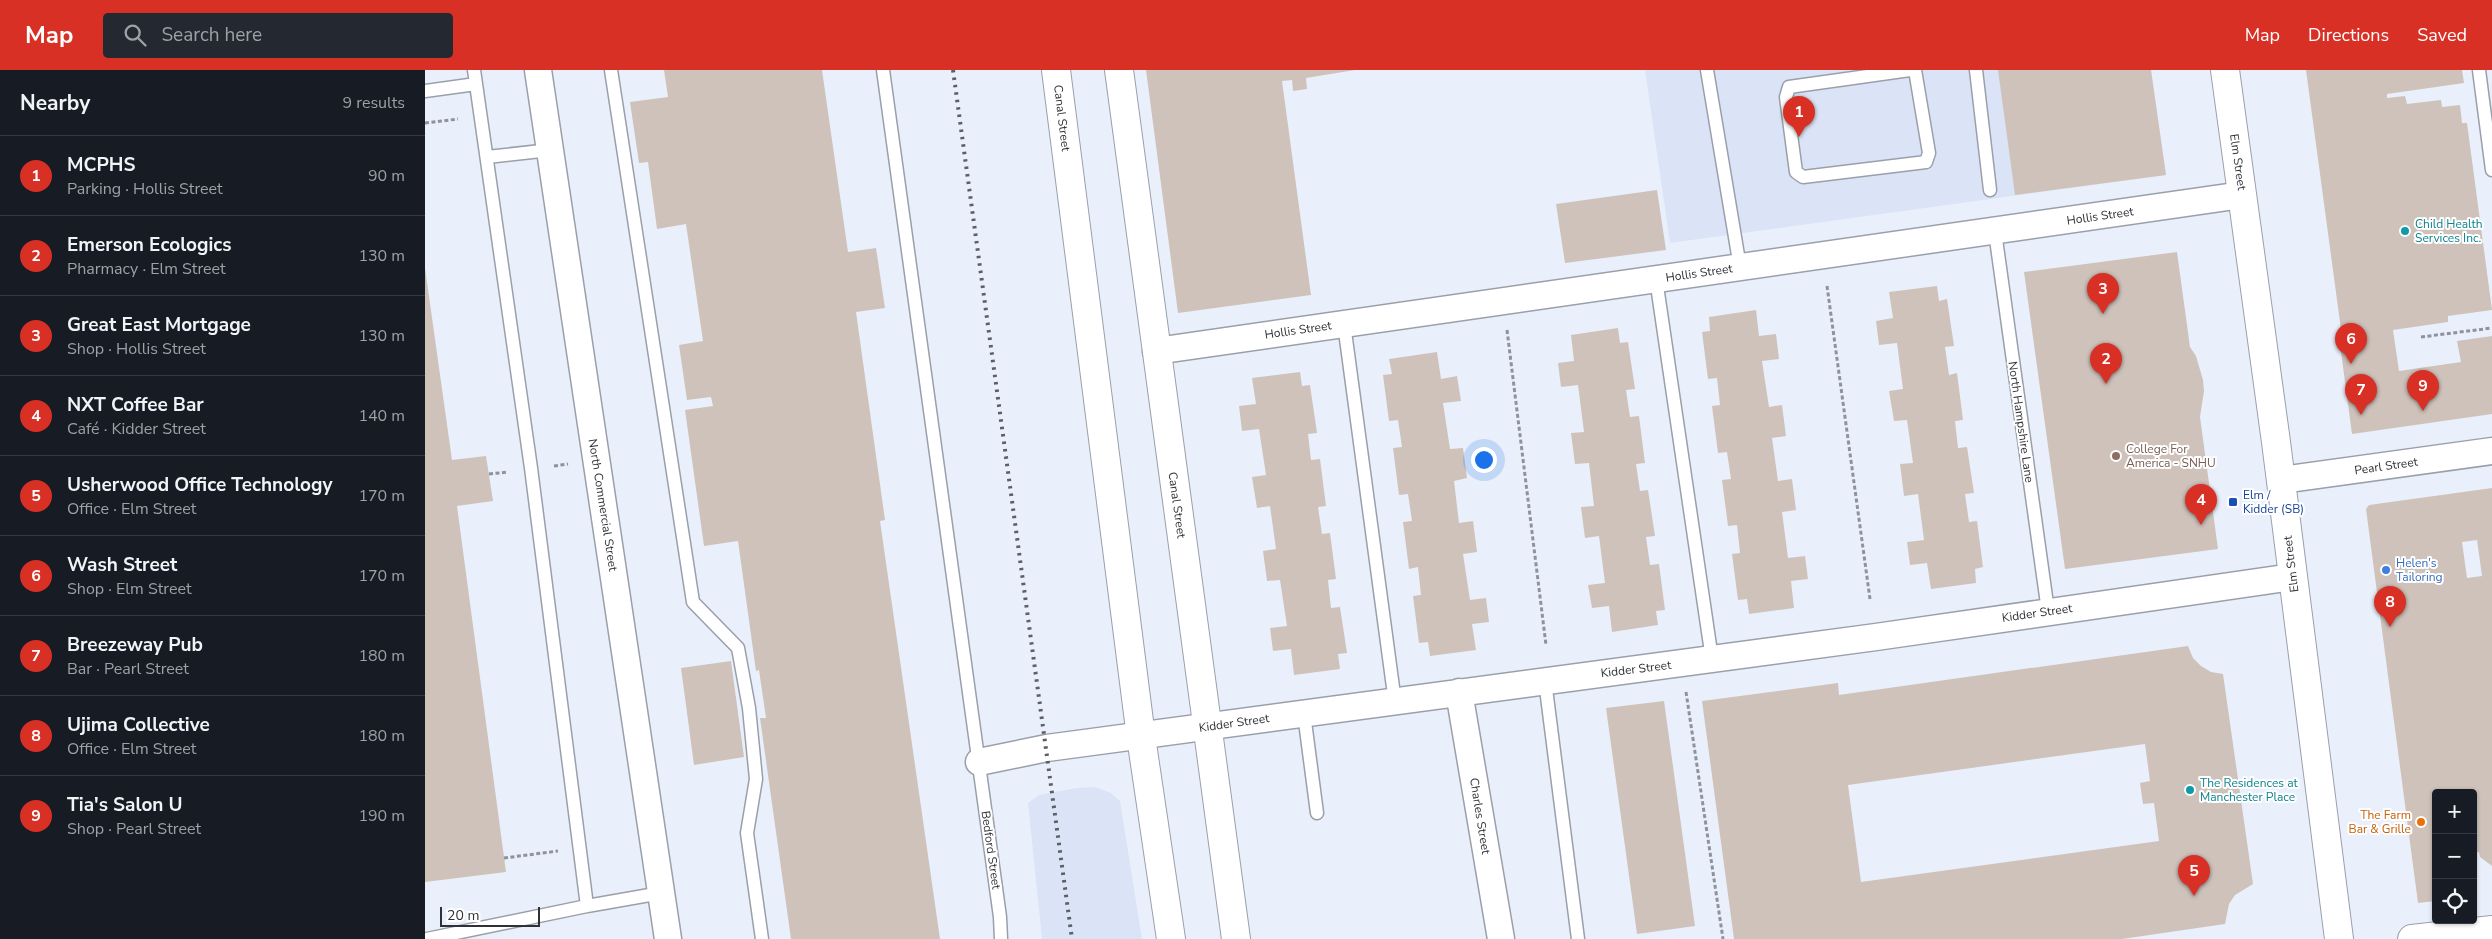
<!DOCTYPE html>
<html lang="en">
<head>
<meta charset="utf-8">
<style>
	:root { --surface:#171b24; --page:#242831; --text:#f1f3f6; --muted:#9ea1a6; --line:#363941; --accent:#d93025 }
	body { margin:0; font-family:"Nunito Sans",sans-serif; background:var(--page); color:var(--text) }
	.controls { position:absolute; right:15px; bottom:15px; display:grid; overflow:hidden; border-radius:5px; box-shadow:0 1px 4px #0004 }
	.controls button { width:45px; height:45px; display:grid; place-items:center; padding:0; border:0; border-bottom:1px solid var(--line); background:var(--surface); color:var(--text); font:25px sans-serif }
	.scale { position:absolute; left:15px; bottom:12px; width:100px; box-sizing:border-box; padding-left:5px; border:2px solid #2f3136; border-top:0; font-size:14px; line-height:18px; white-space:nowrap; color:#2f3136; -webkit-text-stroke:4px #fff; paint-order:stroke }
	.you { position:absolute; left:1058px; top:389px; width:18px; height:18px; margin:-12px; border:4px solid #fff; border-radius:50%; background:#1a73e8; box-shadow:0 0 0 8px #1a73e833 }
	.badge { display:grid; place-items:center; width:32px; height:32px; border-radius:50%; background:var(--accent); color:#fff; font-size:16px; font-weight:700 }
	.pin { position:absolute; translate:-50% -41px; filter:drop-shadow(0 1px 2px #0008) }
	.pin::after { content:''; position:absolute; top:26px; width:18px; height:15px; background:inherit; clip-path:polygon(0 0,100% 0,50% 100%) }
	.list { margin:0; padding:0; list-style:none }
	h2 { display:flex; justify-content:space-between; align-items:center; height:65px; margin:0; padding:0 20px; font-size:21px }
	h2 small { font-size:16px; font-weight:400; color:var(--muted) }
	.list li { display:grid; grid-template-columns:32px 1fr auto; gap:15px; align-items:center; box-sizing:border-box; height:80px; padding:0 20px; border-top:1px solid var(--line) }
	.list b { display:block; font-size:19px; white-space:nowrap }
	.list p { margin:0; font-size:16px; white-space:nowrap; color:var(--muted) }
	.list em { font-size:16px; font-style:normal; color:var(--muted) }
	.icon { flex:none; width:28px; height:28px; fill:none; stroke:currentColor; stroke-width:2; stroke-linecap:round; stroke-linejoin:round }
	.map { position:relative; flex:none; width:2067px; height:869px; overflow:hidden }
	header { display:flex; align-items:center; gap:30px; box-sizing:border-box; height:70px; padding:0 25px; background:var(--accent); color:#fff }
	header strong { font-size:24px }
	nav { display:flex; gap:28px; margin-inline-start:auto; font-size:18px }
	.search { width:350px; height:45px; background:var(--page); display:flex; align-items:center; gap:12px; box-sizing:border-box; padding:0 18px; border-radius:5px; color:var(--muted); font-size:19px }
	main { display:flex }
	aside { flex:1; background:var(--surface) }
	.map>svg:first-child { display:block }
</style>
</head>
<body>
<header>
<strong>Map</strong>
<div class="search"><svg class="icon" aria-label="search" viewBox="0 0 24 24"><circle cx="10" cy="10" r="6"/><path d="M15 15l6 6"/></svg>Search here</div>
<nav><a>Map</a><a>Directions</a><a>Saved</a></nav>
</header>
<main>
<aside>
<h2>Nearby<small>9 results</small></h2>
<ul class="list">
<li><span class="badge">1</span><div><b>MCPHS</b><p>Parking · Hollis Street</p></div><em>90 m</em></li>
<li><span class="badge">2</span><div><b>Emerson Ecologics</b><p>Pharmacy · Elm Street</p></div><em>130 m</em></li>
<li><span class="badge">3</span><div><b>Great East Mortgage</b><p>Shop · Hollis Street</p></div><em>130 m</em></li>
<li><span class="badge">4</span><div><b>NXT Coffee Bar</b><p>Café · Kidder Street</p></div><em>140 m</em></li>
<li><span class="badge">5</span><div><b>Usherwood Office Technology</b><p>Office · Elm Street</p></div><em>170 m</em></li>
<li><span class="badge">6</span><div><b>Wash Street</b><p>Shop · Elm Street</p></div><em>170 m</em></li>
<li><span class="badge">7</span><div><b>Breezeway Pub</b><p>Bar · Pearl Street</p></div><em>180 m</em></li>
<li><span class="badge">8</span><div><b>Ujima Collective</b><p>Office · Elm Street</p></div><em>180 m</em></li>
<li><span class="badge">9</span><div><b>Tia's Salon U</b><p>Shop · Pearl Street</p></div><em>190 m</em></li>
</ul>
</aside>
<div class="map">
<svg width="2067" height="869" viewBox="0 0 2067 869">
	<rect width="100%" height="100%" fill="#eaf0fb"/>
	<path fill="#dbe4f6" d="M1220,0h506l15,105 -496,68z
		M670,717l16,6 9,8 22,138h-100l-14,-136 11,-8 38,-7z"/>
	<path fill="#cec2bb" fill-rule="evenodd" d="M239,0h158l26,182 28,-4 9,60 -29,4 29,208 -5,1 60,418h-149l-31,-221h6l-7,-48 -3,1 -18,-130 -34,5 -19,-136 28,-4 -2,-9 -24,3 -8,-55 24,-4 -17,-117 -29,5 -9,-67 -9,1 -9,-61 38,-5z
		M721,0h209l-49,8 1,11 -14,2 -1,-11 -10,1 29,214 -133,18z
		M1573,0h153l15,105 -151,20z
		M1881,0h156l2,13 -77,11v4l18,-2 2,8 34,-4 1,7 18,-2 2,18h5l25,187 -44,6v6l-55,8 6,41 62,-9 -4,-21 35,-5v78l-140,20 -13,-97h3z
		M1232,120l9,60 -101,13 -9,-59z
		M1752,182l13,95 6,9 7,24 1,11 -4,26 18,132 -153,20 -41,-297z
		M0,198l27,192 34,-4 7,45 -36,5 49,366 -81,10z
		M1512,216l2,15 8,-2 7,47 -9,1 4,28 8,-2 6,47 -8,1 3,27 9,-1 7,46 -9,1 4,28 8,-1 6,46 -8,2 1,14 -45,6 -4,-26 -17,2 -3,-23 17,-2 -6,-46 -14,2 -4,-32 13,-1 -6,-43 -13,1 -5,-30 14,-2 -6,-46 -18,2 -3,-24 17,-3 -4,-26z
		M1331,240l3,26 17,-2 3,25 -17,2 7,46 13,-2 4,31 -14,2 6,43 14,-2 4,31 -14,2 6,46 17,-2 3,23 -17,2 3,27 -45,6 -2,-15 -9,1 -6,-46 8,-1 -3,-28 -9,1 -6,-46 9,-1 -4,-27 -9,1 -6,-47 8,-1 -3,-27 -9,1 -6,-47 8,-1 -1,-14z
		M1193,258l2,15 8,-1 7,47 -9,1 4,27 9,-1 6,47 -9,1 4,27 8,-1 7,46 -9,1 4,28 9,-1 6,46 -9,1 2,14 -46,7 -3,-26 -17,2 -4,-23 17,-2 -6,-47 -14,2 -4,-31 13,-1 -5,-43 -14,1 -4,-31 13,-1 -6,-47 -17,2 -3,-24 16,-2 -3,-26z
		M1012,282l4,27 16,-3 4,25 -18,2 7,46 13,-1 4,30 -13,3 5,42 14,-2 4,31 -14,2 7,46 16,-2 3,24 -17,2 4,26 -46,6 -2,-14 -9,1 -6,-47 8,-1 -3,-28 -9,2 -6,-47 9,-1 -4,-27 -9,1 -6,-47 9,-1 -4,-27 -9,1 -6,-46 9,-1 -3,-15z
		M875,302l2,14 8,-1 7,48 -9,1 3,26 9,-1 6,47 -8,1 4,27 8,-1 6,46 -8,1 3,28 9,-1 7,46 -9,1 2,15 -46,6 -3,-26 -18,2 -3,-23 17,-2 -7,-46 -13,1 -4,-30 13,-2 -6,-43 -13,2 -5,-31 14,-2 -7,-46 -17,2 -3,-25 17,-2 -4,-26z
		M2067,418v378l-12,-9 -1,-5 -6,1v-60h-37v108l-18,2 -52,-394 3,-4zM2052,470l5,36 -15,2 -5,-36z
		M1763,576l5,12 8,8 10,6 12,2 30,210 -18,11 -6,9 -4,20 -103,15h-388l-32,-238 136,-18 1,12zM1720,674l5,37 -10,2 3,21 11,-1 5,38 -298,41 -13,-97z
		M306,591l13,96 -50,8 -13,-97z
		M1239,631l31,225 -58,8 -31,-226z
		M2048,803l4,23h-4z"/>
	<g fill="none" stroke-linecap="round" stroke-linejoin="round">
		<defs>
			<path id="service" d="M49,0l57,398 56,438
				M186,0l82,532 45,46 11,60 7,71 -9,54 15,106
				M458,0l117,847 1,22
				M1282,0l33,197
				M1485,0l-121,17 -3,10 10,75 7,5 123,-15 3,-9 -14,-83
				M1551,0l14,120
				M2054,0l13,100
				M0,21l51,-7
				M62,87l63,-7
				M1570,162l53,379
				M1231,209l56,380
				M919,254l51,378
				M1120,611l33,258
				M879,644l13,99
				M2,869l160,-33 74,-13"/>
			<path id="minor" d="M113,0l130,869
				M731,281l1086,-156
				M1856,410l211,-29
				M1034,622l42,247
				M554,692l68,-14 829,-111 417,-60"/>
			<path id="tertiary" d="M631,0l85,667 30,202
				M694,0l117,869"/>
			<path id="secondary" d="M1987,869l80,-9"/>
			<path id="primary" d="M1800,0l51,372 63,497"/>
		</defs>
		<use href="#service" stroke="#9a9faa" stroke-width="15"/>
		<use href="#minor" stroke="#9a9faa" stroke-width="29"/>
		<use href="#tertiary" stroke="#9a9faa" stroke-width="30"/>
		<use href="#secondary" stroke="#9a9faa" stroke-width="30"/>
		<use href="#primary" stroke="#9a9faa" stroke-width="30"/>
		<path stroke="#8e929a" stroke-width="3" stroke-dasharray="4 2.5" stroke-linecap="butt" d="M0,53l33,-4
			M1402,216l43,313
			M1082,260l39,315
			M1996,267l71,-9
			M129,396l14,-2
			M64,404l19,-2
			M1261,622l37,247
			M79,788l54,-7"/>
		<use href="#service" stroke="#fff" stroke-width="12"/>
		<use href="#minor" stroke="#fff" stroke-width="26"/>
		<use href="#tertiary" stroke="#fff" stroke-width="28"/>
		<use href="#secondary" stroke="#fff" stroke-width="28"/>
		<use href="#primary" stroke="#fff" stroke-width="28"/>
		<path stroke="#5c5f66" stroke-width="4" stroke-dasharray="2.5 5" stroke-linecap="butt" d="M528,0l119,869"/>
	</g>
	<g fill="#0f9aa8" stroke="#fff" stroke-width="2">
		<circle cx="1980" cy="161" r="5"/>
		<circle cx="1765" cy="720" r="5"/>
	</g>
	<circle fill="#8d6e63" stroke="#fff" stroke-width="2" cx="1691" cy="386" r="5"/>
	<rect fill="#1a4fb4" stroke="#fff" stroke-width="2" x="1803" y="427" width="10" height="10" rx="2.5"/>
	<circle fill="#3f7fe0" stroke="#fff" stroke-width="2" cx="1961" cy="500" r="5"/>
	<circle fill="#e8710a" stroke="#fff" stroke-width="2" cx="1996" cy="752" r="5"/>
	<g text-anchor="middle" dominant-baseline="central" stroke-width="4" stroke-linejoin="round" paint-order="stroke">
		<g font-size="12" fill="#2f3136" stroke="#fff">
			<text transform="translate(637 48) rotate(83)">Canal Street</text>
			<text transform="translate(1813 92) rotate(82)">Elm Street</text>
			<text transform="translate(1675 146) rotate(-8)">Hollis Street</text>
			<text transform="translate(1274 203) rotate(-8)">Hollis Street</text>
			<text transform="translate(873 260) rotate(-8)">Hollis Street</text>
			<text transform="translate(1596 352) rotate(82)">North Hampshire Lane</text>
			<text transform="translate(1961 396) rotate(-8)">Pearl Street</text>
			<text transform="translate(178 435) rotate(81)">North Commercial Street</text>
			<text transform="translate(752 435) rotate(82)">Canal Street</text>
			<text transform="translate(1866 494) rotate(-97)">Elm Street</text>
			<text transform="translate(1612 543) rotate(-8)">Kidder Street</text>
			<text transform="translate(1211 599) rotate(-7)">Kidder Street</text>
			<text transform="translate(809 653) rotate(-8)">Kidder Street</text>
			<text transform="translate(1055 746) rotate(81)">Charles Street</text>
			<text transform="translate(566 780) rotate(82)">Bedford Street</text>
		</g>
		<g font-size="12" fill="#0d838f" stroke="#fff" text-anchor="start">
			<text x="1990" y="154">Child Health<tspan x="1990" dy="14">Services Inc.</tspan></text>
			<text x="1775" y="713">The Residences at<tspan x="1775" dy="14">Manchester Place</tspan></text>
		</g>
		<g font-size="12" fill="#785e54" stroke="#fff" text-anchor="start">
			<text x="1701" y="379">College For<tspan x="1701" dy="14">America - SNHU</tspan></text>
		</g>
		<g font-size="12" fill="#164399" stroke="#fff" text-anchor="start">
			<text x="1818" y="425">Elm /<tspan x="1818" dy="14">Kidder (SB)</tspan></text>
		</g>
		<g font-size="12" fill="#366cbe" stroke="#fff" text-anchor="start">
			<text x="1971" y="493">Helen's<tspan x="1971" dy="14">Tailoring</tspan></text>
		</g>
		<g font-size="12" fill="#c56008" stroke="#fff" text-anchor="end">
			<text x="1986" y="745">The Farm<tspan x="1986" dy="14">Bar &amp; Grille</tspan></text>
		</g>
	</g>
</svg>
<div class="controls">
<button>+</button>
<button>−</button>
<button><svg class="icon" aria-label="locate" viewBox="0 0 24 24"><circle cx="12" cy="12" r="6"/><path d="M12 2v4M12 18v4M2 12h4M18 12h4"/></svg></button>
</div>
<div class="scale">20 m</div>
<div class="you"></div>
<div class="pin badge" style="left:1374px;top:67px">1</div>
<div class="pin badge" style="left:1681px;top:314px">2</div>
<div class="pin badge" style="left:1678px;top:244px">3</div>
<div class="pin badge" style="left:1776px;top:455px">4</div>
<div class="pin badge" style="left:1769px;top:826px">5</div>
<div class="pin badge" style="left:1926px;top:294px">6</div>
<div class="pin badge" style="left:1936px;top:345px">7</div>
<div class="pin badge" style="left:1965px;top:557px">8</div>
<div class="pin badge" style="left:1998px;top:341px">9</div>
</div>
</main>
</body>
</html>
